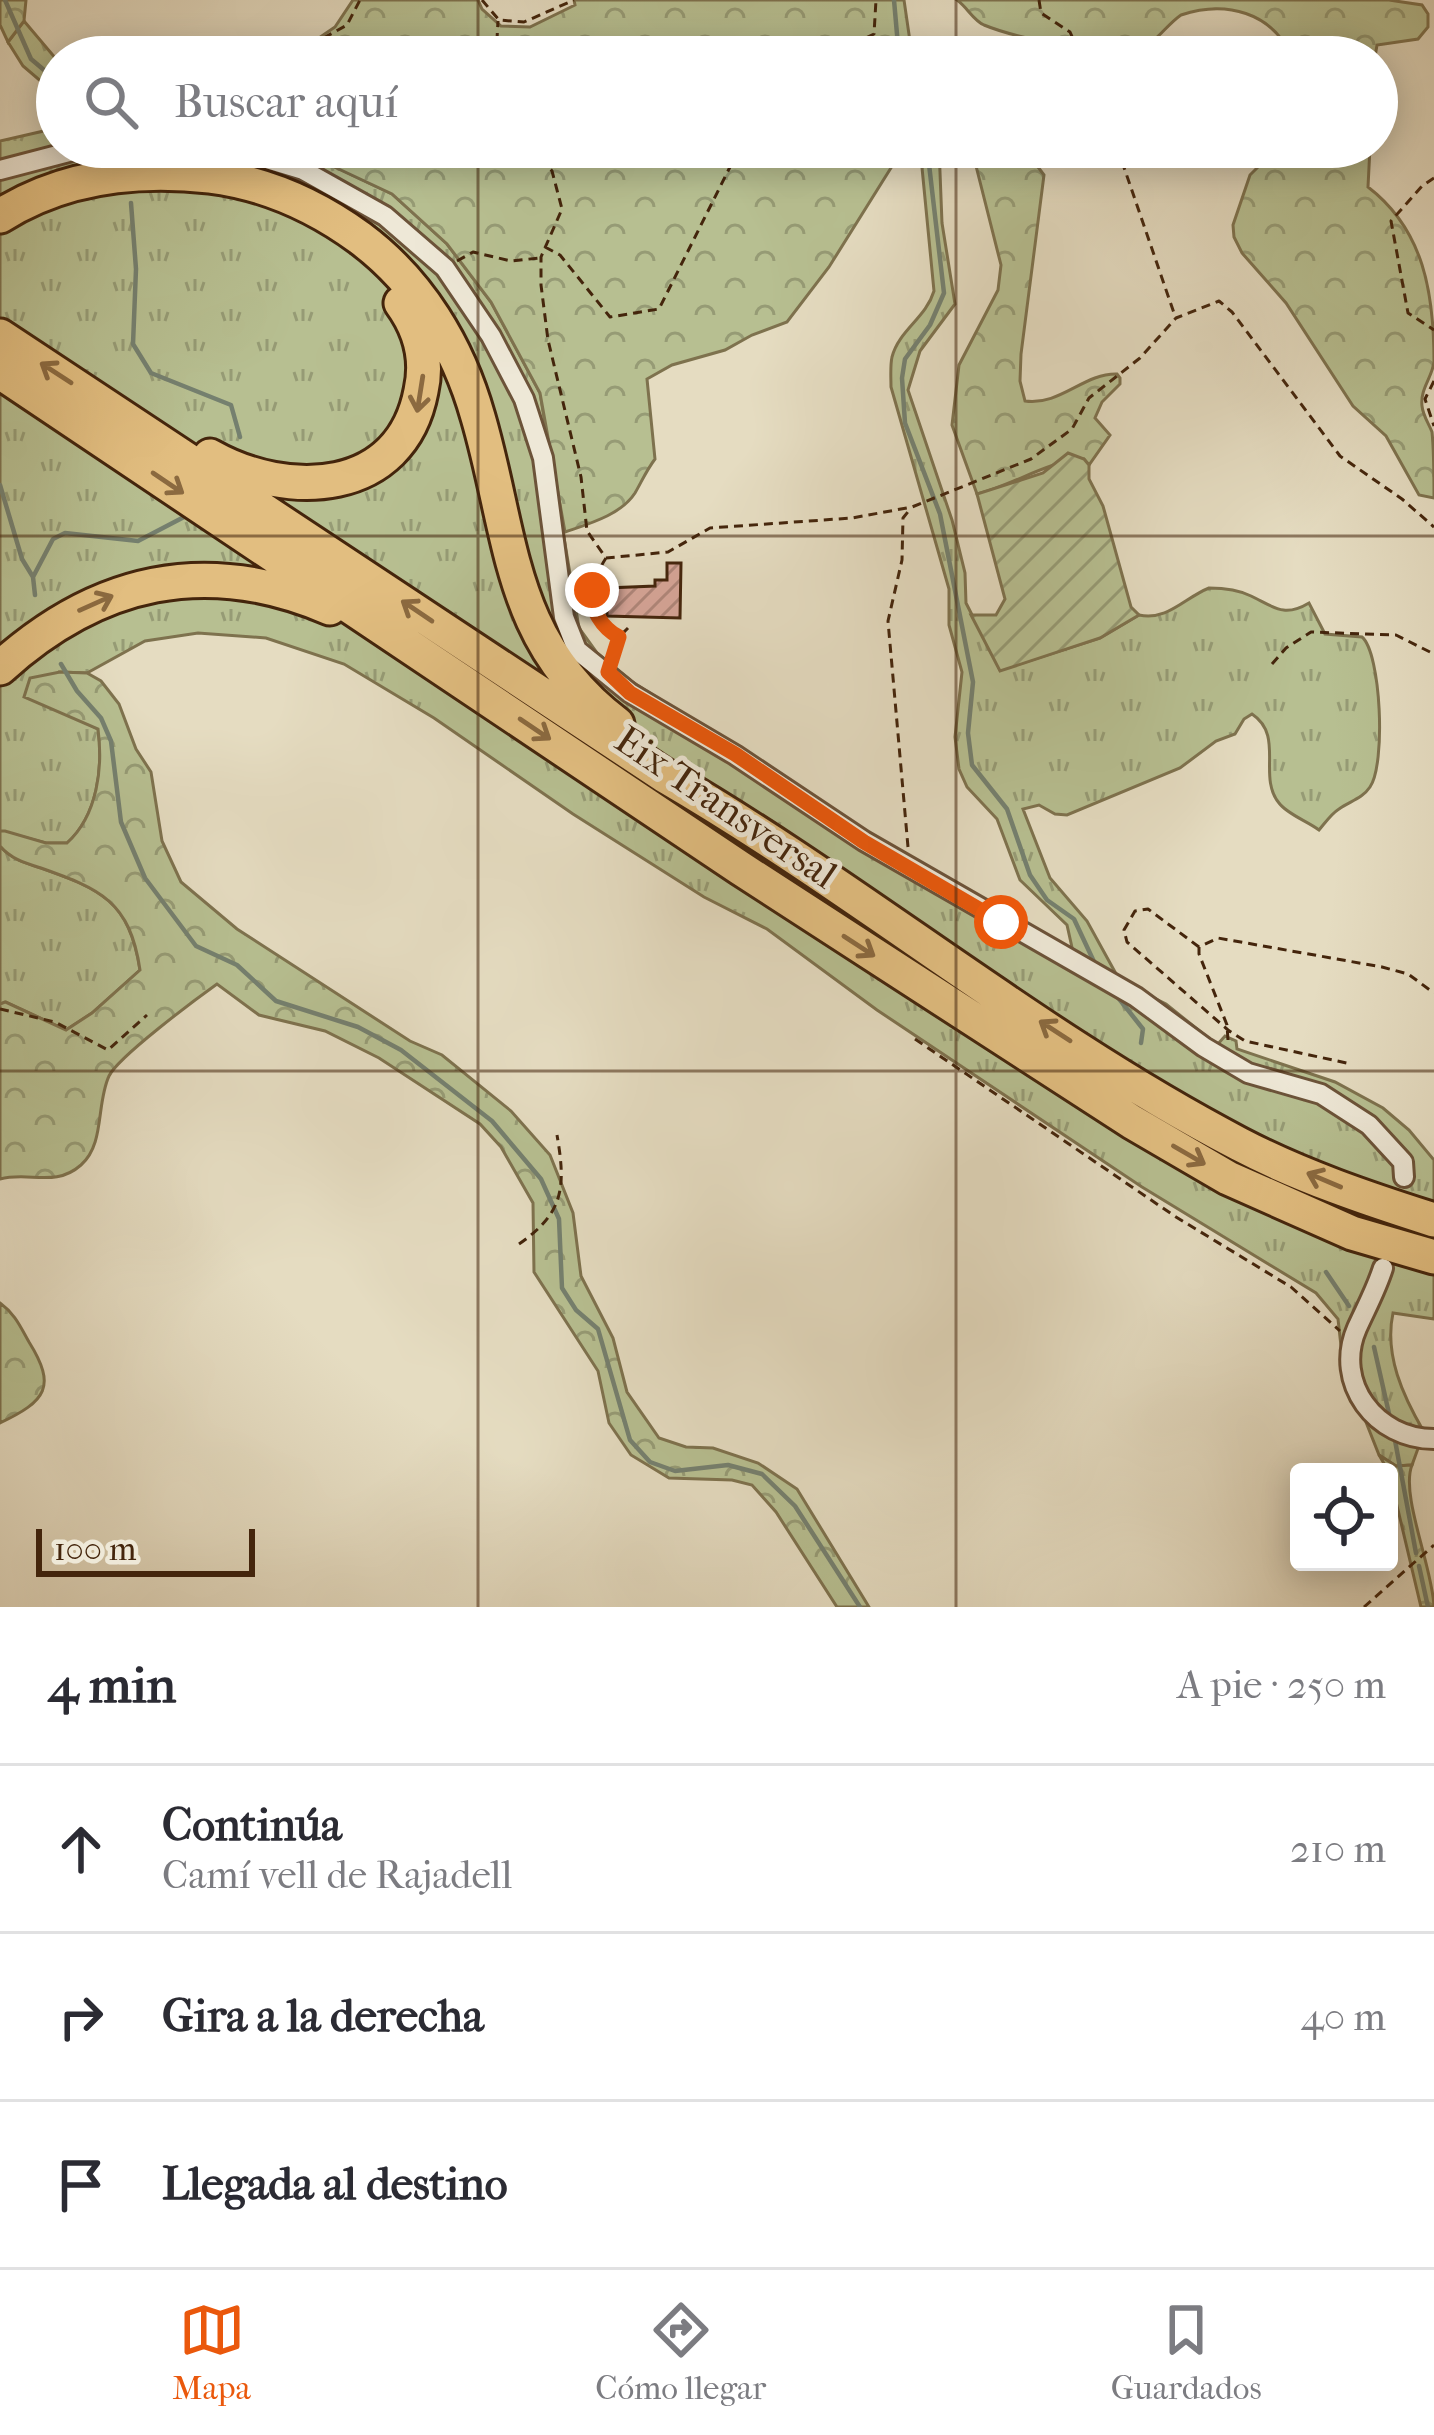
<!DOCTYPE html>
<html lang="es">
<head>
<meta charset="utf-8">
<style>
	:root { --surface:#fff; --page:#f7f7f7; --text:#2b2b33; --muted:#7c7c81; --line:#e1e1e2; --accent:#ea580c }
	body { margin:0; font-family:"IM FELL French Canon",serif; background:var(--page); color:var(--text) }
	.controls { position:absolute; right:36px; bottom:36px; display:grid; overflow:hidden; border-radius:12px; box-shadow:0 6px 30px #0003 }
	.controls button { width:108px; height:108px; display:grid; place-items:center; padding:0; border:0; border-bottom:3px solid var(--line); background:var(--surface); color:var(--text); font:60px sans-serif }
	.scale { position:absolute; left:36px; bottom:30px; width:219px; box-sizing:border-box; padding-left:12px; border:6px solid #44250c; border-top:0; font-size:33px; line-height:42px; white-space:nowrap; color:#44250c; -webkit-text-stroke:9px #eee8d7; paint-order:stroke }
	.stop { position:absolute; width:36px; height:36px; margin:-27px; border:9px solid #ea580c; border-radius:50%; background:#fff }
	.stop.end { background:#ea580c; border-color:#fff; box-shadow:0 3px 12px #0008 }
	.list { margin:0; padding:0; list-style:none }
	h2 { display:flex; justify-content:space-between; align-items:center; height:156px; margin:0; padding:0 48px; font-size:51px }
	h2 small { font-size:39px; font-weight:400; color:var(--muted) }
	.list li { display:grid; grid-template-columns:78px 1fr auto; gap:36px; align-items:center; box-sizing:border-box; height:168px; padding:0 48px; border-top:3px solid var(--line) }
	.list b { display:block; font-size:45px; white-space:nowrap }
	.list p { margin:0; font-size:39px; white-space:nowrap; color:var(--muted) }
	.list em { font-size:39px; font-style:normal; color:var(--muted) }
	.icon { flex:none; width:66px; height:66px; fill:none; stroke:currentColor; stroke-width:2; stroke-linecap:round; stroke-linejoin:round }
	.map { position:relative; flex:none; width:1434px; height:1607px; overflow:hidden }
	.search { position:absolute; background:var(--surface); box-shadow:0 6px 30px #0003; left:36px; right:36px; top:36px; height:132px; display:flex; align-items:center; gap:30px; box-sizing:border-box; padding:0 42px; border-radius:66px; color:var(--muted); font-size:45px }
	.sheet { height:660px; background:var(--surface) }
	nav { display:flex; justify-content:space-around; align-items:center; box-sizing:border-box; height:168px; border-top:3px solid var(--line); background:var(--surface); font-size:33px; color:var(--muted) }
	nav a { display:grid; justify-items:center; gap:6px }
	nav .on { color:var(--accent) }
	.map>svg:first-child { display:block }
</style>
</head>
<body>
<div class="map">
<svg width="1434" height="1607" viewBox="0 0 1434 1607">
	<defs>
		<pattern id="grass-tufts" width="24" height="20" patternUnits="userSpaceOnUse" patternTransform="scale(3)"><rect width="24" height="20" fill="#b7bf91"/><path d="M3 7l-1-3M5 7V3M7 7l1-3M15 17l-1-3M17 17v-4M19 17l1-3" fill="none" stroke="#969b75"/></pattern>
		<pattern id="forest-crowns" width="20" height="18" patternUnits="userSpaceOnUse" patternTransform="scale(3)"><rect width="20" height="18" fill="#b7bf91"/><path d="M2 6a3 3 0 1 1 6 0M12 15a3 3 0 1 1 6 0" fill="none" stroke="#969b75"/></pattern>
		<pattern id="garden-furrows" width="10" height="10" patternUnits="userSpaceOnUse" patternTransform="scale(3)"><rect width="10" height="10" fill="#b7bf91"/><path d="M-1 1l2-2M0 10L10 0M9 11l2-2" fill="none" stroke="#969b75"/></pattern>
		<pattern id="building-hatch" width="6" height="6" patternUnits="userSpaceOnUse" patternTransform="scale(3)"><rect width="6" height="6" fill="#d6a598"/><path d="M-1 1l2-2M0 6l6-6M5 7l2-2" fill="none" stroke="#af867a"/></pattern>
	</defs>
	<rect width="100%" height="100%" fill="#e5dcc1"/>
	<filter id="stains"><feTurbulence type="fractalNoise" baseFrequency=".00167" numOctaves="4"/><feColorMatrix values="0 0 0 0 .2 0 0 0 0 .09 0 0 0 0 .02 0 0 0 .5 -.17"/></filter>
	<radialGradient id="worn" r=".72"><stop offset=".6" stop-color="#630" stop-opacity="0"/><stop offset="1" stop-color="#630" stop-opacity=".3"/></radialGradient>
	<path fill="url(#grass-tufts)" stroke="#7e724e" stroke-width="3" d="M24,21l33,39v35l-34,-29 -15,-24z
		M57,128v19h205l32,12 -2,-12h17l3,9 80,38 55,50 44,58 49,91 39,235 18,25 34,28 289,185 153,86 -6,-27 -47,-45 -23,-61 -30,-32 -8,-18 -4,-32 7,-65 -13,-47v-36l-58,-202c0,-9 -1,-21 1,-30 7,-27 34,-39 42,-66l-14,-144h19l3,76 13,81 -35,47 -12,39 44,130 13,53 1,30 34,67 100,-32 39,-23c29,6 45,-17 70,-27 14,0 28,1 42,8 23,11 33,22 58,7l16,31 37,3c19,16 24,127 8,150 -8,12 -20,14 -31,22 -8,5 -14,14 -20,21 -12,-9 -32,-16 -40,-27 -22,-27 6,-67 -27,-89l-8,5 -9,15 -19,7 -36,27 -113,47 -12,-1 -16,-9 -16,4 27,69 37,43 33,60 46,23 51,41 8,-9 11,5 1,8 98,33 48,26 26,22 25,30v159l-41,-6c-9,42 10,83 31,119l-12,33 -16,1 -17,-11 -36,-91 -5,-45 -22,-26 -174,-106 -265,-177 -110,-81 -63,-32 -131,-83 -139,-96 -90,-54 -78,-26 -68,-5 -53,8 -58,32 -27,-1 13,44 25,13c5,38 0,86 -31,114h-21l-46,-12v-690z
		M0,846c11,13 25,17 41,22 60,21 88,33 99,102l-48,43 -26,17 -60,-28 -6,2z"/>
	<path fill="url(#forest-crowns)" stroke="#7e724e" stroke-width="3" d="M0,0h26l-2,21 -16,21 -8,-17z
		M353,0h125l4,9 19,17 29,1 45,-22 -1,-5h330l8,55 -621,2 44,-30z
		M957,0h432l33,5 6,9v13l-10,12 -41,6 -2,12h-83c-20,-45 -66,-57 -111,-42 -16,11 -24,28 -43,34 -30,9 -125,-12 -154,-24 -11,-5 -17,-18 -27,-25z
		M309,147h595l-75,120 -42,55 -35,13 -27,15 -53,15 -25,14 8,80c-9,12 -13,22 -20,34 -14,22 -47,31 -70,39l-25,-139 -49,-91 -44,-58 -55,-50 -81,-38z
		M958,147h65l21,28 -23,179 -1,27 5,20c35,5 59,-28 92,-27l3,4v6l-18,18 -7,16 15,17 -21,30 -5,-6c-37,2 -70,26 -107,35l-25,-69 7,-60 39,-75 3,-25 -26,-103z
		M1278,147h92l-2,40c56,43 66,106 66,175 -2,16 -14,27 -12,44 1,10 7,18 10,26 2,19 2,46 2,66l-15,-3 -33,-59 -33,-30 -67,-103 -44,-50 -8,-16 -1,-12 17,-50z
		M60,672l27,1 14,8 18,23 17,45 15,23 11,69 19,41 56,47 173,112 32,14 69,56 39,44 23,58 8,63 32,62 14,54 32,46 27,9 27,1 45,15 39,26 72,118h-32l-61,-95 -24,-27 -20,-5 -63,-2 -38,-23 -22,-32 -11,-52 -64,-99 -1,-69 -32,-56 -21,-23 -101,-66 -54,-27 -66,-16 -42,-31c-21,15 -99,73 -108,92 -13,28 -4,68 -28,89 -26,23 -52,6 -81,14v-175l5,-2 61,28 26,-17 48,-43c-10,-69 -40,-81 -99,-102 -16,-5 -30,-9 -41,-22v-15h5l41,12h21c31,-28 36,-76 31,-114l-74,-32 6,-19z
		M0,1303c15,11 20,23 29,39 28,45 17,59 -29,81z
		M1379,1455l17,11 16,-1c-12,30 21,103 22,142h-13l-32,-135z"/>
	<path fill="url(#garden-furrows)" stroke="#7e724e" stroke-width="3" d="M1068,453l16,6 5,6v14l14,27 28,101 8,8 -39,23 -100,33 -29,-56h25l9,-16 -28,-105 66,-21z"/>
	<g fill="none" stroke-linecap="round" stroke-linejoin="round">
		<path stroke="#75806f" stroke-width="4.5" d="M5,0l26,59 26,22
			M894,0l5,57
			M927,147l17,146 -14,32 -25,34 -3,19 3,45 35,91 33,168 -5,51 4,32 35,44 23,66 17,25 27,19 22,47
			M131,203l5,66 -3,75 18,29 80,32 9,32
			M0,485l22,74 11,18 2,18
			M33,577l20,-38 12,-6 73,8 46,-24
			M61,664l16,27 24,27 10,23 10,81 24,56 51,68 41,19 39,36 82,26 43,23 91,71 49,58 18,40 3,69 14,22 22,19 32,111 20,22 25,9 53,-6 34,9 33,32 65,101
			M1116,995l27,34 -2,14
			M1326,1272l23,34
			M1374,1347l16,71
			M1394,1435l22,118
			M1419,1566l9,41"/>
	</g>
	<path fill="url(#building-hatch)" stroke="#44250c" stroke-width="3" d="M667,563h14l-1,55 -73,-2v-28l48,-2v-6h12z"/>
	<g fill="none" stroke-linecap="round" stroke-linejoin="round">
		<defs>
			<path id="street" d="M227,147l76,23 82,46 60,52 46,68 33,63 19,59 21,159 13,33 53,43 105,62 129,86 272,156 68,50 44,26 73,21 48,31 34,37 1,15
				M0,170l88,-23
				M1383,1268c-7,22 -17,40 -26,60 -24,55 19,111 77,111"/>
			<path id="highway" d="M0,216c63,-40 137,-48 210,-40 55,7 105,29 150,62 59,44 98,108 118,179 35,119 29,224 139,307
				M0,336l665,440c196,114 373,263 574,368 61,32 129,55 195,76
				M0,372l740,496 392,254 96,56 124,55 82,24
				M210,456c78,44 191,40 211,-65 7,-31 -1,-62 -20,-88
				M0,668c97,-88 206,-113 330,-60"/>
		</defs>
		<use href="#street" stroke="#6c5339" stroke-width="24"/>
		<use href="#highway" stroke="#44250c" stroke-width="39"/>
		<path stroke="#44250c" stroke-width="3" stroke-dasharray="9 6" stroke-linecap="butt" d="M482,0l17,20 25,2 50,-22
			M1039,0l2,13 29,19 11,25
			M301,57l10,-12 36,-20 13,-25
			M496,57l2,-36
			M826,57l48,-23 2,-34
			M531,147l21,24 10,38 -21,48v28l7,55 33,137 6,54 19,27 62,-6 42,-24 142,-10 60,-11 119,-48 41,-30 17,-31 51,-40 36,-40 43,-17 13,11 108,144 62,43 32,28
			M1117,147l58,169
			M1434,178l-12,8 -31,35 17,92 26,17
			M545,247l15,8 50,62 49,-8 81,-162
			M457,261l16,-9 38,9 28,-3
			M1434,381l-9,18 9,27
			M606,558c-19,29 -18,59 13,79
			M612,659l7,-22 9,-9
			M1272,664l14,-16 25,-16 85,3 38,19
			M908,847l-20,-226 14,-61 1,-42 8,-10
			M1199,947l-51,-38 -13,2 -11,19 3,12 101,88 17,11 106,23
			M0,1009l55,13 53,28 39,-35
			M915,1039l261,178 115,70 49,44
			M1228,1040l-1,-15 -28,-71v-7l19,-9 164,29 26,7 26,19
			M519,1244c45,-31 47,-57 38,-109
			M1364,1607l70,-62"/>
		<use href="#street" stroke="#eee8d7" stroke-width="18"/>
		<use href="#highway" stroke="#e2be80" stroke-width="33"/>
	</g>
	<defs><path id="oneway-shaft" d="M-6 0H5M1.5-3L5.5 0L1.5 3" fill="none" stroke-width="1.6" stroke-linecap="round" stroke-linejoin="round" transform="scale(3)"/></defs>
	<g stroke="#8b6a40">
		<use href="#oneway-shaft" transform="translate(56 373) rotate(-147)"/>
		<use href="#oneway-shaft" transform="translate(420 394) rotate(99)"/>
		<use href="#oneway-shaft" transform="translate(168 483) rotate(34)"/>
		<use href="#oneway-shaft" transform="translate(96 603) rotate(-24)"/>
		<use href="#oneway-shaft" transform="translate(417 611) rotate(-146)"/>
		<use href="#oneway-shaft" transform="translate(535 729) rotate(34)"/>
		<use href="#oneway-shaft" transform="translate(859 946) rotate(33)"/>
		<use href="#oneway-shaft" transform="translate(1055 1031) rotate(-147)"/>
		<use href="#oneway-shaft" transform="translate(1189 1155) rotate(30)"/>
		<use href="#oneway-shaft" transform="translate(1324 1180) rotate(-157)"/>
	</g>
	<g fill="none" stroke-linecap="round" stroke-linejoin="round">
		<path stroke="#ea580c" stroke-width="15" d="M592,590c-2,19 10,38 27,47l-11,35 22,21 105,61 129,88 137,80"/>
	</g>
	<path fill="none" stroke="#44250c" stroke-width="3" stroke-opacity="0.55" d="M478,0v57M956,0v57M478,147v1460M956,147v1460M0,536h1434M0,1071h1434"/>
	<g text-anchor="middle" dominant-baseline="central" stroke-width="10" stroke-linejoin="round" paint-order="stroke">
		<g font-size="39" fill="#44250c" stroke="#eee8d7">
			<text transform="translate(726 807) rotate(34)">Eix Transversal</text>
		</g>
	</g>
	<rect width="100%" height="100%" filter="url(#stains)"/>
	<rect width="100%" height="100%" fill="url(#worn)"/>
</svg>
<div class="controls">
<button><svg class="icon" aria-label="locate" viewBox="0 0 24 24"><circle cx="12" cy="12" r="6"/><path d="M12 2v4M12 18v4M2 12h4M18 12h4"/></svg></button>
</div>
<div class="scale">100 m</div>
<div class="stop" style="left:1001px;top:922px"></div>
<div class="stop end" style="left:592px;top:590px"></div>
<div class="search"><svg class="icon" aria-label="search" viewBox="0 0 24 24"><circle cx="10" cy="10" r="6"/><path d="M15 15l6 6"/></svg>Buscar aquí</div>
</div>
<section class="sheet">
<h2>4 min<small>A pie · 250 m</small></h2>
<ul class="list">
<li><svg class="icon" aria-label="ahead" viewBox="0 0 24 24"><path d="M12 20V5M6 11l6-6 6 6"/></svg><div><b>Continúa</b><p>Camí vell de Rajadell</p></div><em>210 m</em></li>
<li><svg class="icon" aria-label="right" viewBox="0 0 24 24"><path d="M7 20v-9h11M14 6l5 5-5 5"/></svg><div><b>Gira a la derecha</b></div><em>40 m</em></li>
<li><svg class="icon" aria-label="arrive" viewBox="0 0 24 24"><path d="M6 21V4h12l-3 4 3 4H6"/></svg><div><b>Llegada al destino</b></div></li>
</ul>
</section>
<nav>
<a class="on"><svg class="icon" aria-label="map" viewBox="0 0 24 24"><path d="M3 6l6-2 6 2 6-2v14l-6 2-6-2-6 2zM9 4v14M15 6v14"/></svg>Mapa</a>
<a><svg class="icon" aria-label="directions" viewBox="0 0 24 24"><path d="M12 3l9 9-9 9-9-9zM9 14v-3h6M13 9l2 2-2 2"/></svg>Cómo llegar</a>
<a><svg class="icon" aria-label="saved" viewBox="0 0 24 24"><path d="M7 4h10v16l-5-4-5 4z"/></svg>Guardados</a>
</nav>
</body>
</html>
